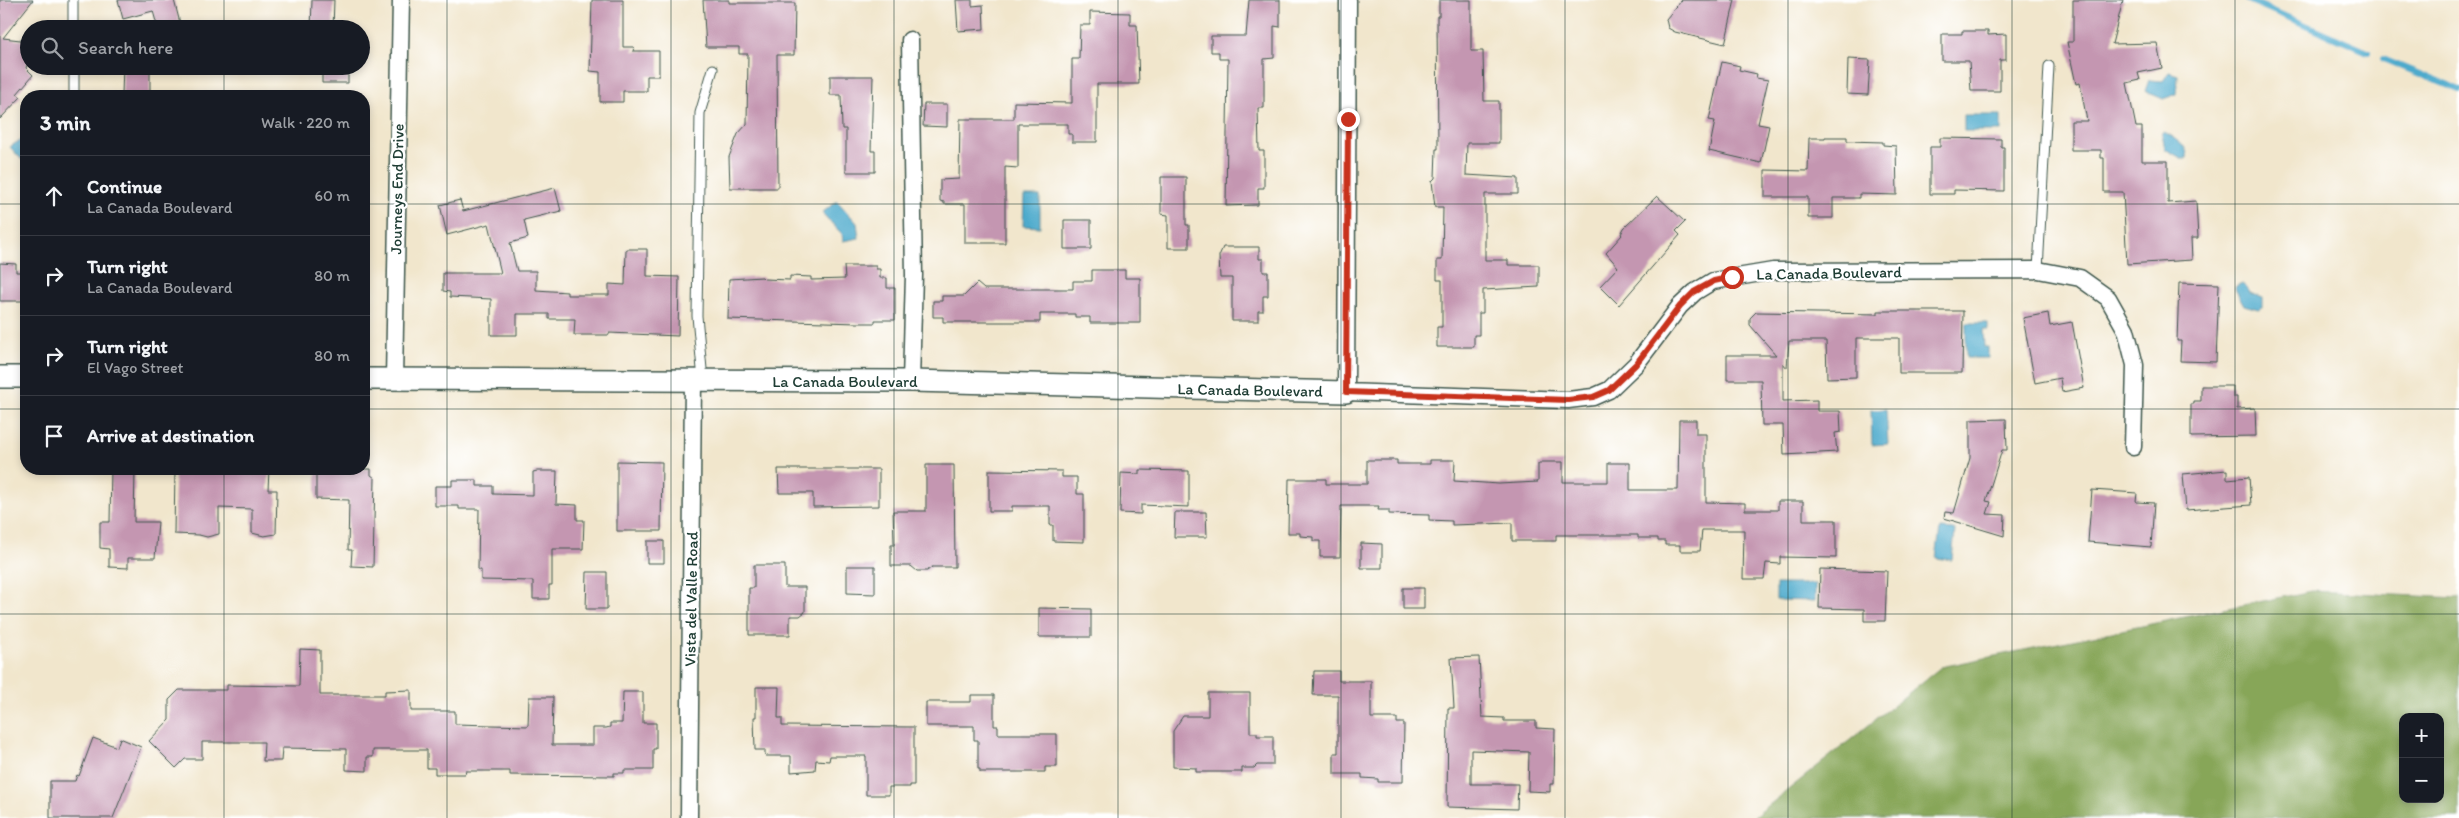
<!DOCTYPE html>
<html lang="en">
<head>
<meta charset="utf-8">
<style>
	:root { --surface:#171b24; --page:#20242c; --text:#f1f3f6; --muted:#9ea1a6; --line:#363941 }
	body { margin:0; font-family:Itim,sans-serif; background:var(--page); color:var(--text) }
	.controls { position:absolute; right:15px; bottom:15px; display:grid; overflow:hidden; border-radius:10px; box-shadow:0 2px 8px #0003 }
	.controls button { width:45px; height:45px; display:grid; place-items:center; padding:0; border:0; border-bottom:1px solid var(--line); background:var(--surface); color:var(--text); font:25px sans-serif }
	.stop { position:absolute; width:15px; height:15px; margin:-11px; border:4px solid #c8321e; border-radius:50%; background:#fff }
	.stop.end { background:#c8321e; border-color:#fff; box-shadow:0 1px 5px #0008 }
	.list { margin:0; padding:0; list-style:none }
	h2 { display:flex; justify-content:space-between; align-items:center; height:65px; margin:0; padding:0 20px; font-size:21px }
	h2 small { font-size:16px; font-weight:400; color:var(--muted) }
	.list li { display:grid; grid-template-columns:32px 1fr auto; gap:15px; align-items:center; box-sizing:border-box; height:80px; padding:0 20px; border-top:1px solid var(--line) }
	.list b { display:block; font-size:19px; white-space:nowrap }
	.list p { margin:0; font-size:16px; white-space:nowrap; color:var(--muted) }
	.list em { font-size:16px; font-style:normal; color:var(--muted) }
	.icon { flex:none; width:28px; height:28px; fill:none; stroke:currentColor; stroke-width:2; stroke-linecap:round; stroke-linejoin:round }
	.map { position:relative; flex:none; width:2459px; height:818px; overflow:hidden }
	.search { position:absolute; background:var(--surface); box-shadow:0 2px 8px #0003; left:20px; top:20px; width:350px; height:55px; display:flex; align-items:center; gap:12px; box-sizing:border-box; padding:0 18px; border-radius:28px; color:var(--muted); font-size:19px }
	.panel { position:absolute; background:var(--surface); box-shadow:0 2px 8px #0003; left:20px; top:90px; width:350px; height:385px; border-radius:20px }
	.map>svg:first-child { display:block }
</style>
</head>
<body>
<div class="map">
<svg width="2459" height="818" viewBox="0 0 2459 818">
	<rect width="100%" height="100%" fill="#fff"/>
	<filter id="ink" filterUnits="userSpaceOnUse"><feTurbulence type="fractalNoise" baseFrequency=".02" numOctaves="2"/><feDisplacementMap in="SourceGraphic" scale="10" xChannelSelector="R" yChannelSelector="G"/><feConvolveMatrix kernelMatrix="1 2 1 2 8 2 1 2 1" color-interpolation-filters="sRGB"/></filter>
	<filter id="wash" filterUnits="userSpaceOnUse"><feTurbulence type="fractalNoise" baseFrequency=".0096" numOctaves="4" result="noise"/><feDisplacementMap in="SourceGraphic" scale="20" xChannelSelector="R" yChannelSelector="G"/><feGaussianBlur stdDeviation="1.12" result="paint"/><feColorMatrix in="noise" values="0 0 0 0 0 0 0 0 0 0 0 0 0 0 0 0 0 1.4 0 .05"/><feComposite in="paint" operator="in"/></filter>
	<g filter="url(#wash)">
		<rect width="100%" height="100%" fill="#f1e6cc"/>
		<path fill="#87a659" stroke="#537246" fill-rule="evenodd" d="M2312,591l147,7v220h-706l188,-151zM2403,717h37v82h-37z"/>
		<path fill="#4eaacc" stroke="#367480" d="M2169,72l9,3 -1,19 -14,5 -18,-8 4,-11 14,1z
			M1964,115h37v16h-37z
			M2164,132c10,5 25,14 23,26h-6l-16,-9 -3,-16z
			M26,136v21l-3,4 -13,-14z
			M1024,196h16v31l-17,-1z
			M837,201l20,22 2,15 -16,3 -1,-7 -20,-21z
			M2242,283l5,4 2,6 14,5v9l-5,2 -14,-4 -9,-16 1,-3z
			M1966,323h22v7h-5l1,17h4v11h-22z
			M1886,409l2,35 -16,1 -1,-35z
			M1940,529l15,1 -3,30 -16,-2z
			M1776,584h39v17l-39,-1z"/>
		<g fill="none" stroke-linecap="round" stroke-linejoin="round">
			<path stroke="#4eaacc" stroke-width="6" d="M2248,0l120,52
				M2383,59l76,31"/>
		</g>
		<g id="blocks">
			<path fill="#c496b1" d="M0,0h33l-30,38 26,3v18l-3,9 7,7 -16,19 4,3 -21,22z
				M118,0h56l6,23 -2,1 1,5h-21l-5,-18 -30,8z
				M312,0h22l-1,29h-22z
				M592,0h31v47h11l-1,4h26v25h-12v15h-24v11h-23v-30l-10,-1z
				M703,0h26v3h66l-1,52h-17l1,133h-48l-1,-31 9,-23 9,-10 1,-70h-9v-7h-33z
				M956,0h16v6l11,-1 1,24 -26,2z
				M1249,0h31v27l-6,-1v32l-10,1v49h-6l1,43h5v37h-6v17l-32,1 2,-147h-9v-7h-8v-16h35z
				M1439,0h32v51h12l1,50h15v42h-32l-1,32 52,3v16h-33v66h23v5h31v22l-56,3v23h-4v22h-5v12h-37v-20h5v-47h-5v-20h5l1,-53h-8l-3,-26 3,-3 1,-29h2l-1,-133h2z
				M1682,0h53l-10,44 -50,-12 -7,-4 -2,-9z
				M2073,0h50l-11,44 45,-1 5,25 -24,5 2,7 -13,3 9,44h6v34h26v42l28,-2 2,37h-7l1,22 -65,4 -4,-72h-19v-34h-3v-8h-30v-29h16l-7,-38 -4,1 -9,-42h6z
				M1090,12l40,1v12h7l2,59h-42v58h-25v-8h-4v-10h-50v44l-13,-1v76h-40v-39h-21v-2l-4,-1v-21l19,-1 1,-60h54v-17l58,1v-44h7l1,-34h10z
				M1962,31h26v4l18,-1v26h-6v31h-29l-2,-30h-27v-27h20z
				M1848,59l22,1 -2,35 -21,-1z
				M1722,62l18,4 -1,4 18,4 -1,4 12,2 -10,44 11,2 -8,37 -52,-12 6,-30 -6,-1z
				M123,66h27v30l-28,-2z
				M322,66h26v17h-26z
				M830,76h43l-2,75h4v21h-29v-43h-4l-1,-34h-11z
				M924,104h23v23l-24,-1z
				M1825,137h22v4l36,1v3l13,1 1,49 -38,-1v4h-26v20h-25v-21h-43v-27l43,1 1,-33h16z
				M1940,138l61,1v8h3v44l-50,-1v4h-24v-47h10z
				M1161,177h25v48h3v23h-21v-33l-7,-1z
				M555,188l6,23 -37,9 4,18 -18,5 7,28h19v19l31,2v3h42v-11l16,1 1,-36h21v27l32,1 -1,59 -69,-3v2h-35l1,-16h-26v-5h-32v21h-26v-36l-41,-2v-5l-7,-1v-18h58l-12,-49 -42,11 -7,-30 20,-5 3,11z
				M1657,196l28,26 -9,9 4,4 -61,70 -19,-19 18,-19 -12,-14 16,-18 -1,-1 3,-6z
				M1064,220h27v29h-27z
				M1223,247h36v12h4v13h5v24h-5v15h-5v10h-26v-43h-12l-1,-22z
				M0,263l16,1v8h10v29h-26z
				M844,266h32v3h4v9h7v10h8v32h-20v3h-18l-129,-4 1,-40 33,-2 2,2 26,1v-4l21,1v3l34,-1z
				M1092,270h33v8h15v45h-50v-6h-15v-3h-35v8h-97v-5h-10v-16h9v-5h22l13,-13 7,6h89v-8h19z
				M2179,283l40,1 -3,78 -36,-1 1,-20h-4z
				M1878,311h85l-1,62h-63v-35h-43v39l-29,1 -1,-37h-37l-2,27 -4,-5v38l34,-1v11h23l1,21 -6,1 2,19 -53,3 -1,-30h-21l-1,-45h-34v-25h49l-26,-30v-7l6,-6 122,2z
				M2048,313l2,13 22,-4 12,66 -22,4 -2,-14 -25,5 -12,-65z
				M2201,386h32v11h4v12l18,-1 1,28 -65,1v-33h3v-3h7z
				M2006,419l1,31h-5l-16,51 5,1 -4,12 18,1 -1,21 -60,-18 1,-6 9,1 16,-55v-38z
				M1679,420h17v14h10v68l39,1v7h33v-9h25v19h33v38l-56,-1v7l-14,-1 -2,16h-21l1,-49h-42l-2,21h-20v-6h-15v-4h-7v-3h-20v-3h-82v6h-44v-18l-60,2v-4l-23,-1v-5l-40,-1v-4h-11l1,-4h-38l-1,51h-20v-16h-7v-4l-13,-1v-3h-12l1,-54h37v5h41v-24h30v4h33v-4h25l-1,21 45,3 39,-2v-18h3v-2h22v20h45v-19h22v27h48z
				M617,461l45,1 -1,69h-44z
				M926,465h28l1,102h-23l-5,4h-10l-6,-5h-20v-21h3l-1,-34h33z
				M111,469h24l-1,53h24l-3,36h-27v10l-19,-1v-18l-9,-1v-26h10z
				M175,469h94l-1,21h9l-1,44 -12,2 -12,-3v-24l-33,-1v26l-12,3 -8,-2 -25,-1z
				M316,469h55v6l4,3 -2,89 -22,-1 1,-16h-4l1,-50 -33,-1z
				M778,469h101v37l-66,1v-14h-34z
				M989,470l73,1v6h15v17h7v48l-31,-1v-16h-3v-19h-38v5h-23z
				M1139,470l50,1v36l-48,-2v9l-21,-1 1,-40 18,1z
				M2227,470v9l22,-2 2,28 -65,5 -3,-36z
				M537,471h20l-1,33 21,1v15h7l-1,29h-31v36h-3v14h-16v-18l-52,-1v-10h-3l1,-61h-20v-3h-24v-20h17v-6h25v6h16v8l40,1v-23z
				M2092,490l45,3 -1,9 18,1 -3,44 -63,-5z
				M1175,512h31l1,25h-33z
				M647,541h17v22h-17z
				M1361,543l21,1v24h-21z
				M754,565h31v22h20v25l-5,4h-10v19h-41v-47h5z
				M847,566h28v28l-28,-1z
				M1820,569l67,2 -2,50h-21v-12l-45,-1z
				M587,572h20v37h-21z
				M1403,588h21v21h-21z
				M1039,608l52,1v28h-52z
				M300,649l20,1v45h65v-4l26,-1v21h44v13l73,2 1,-29h24l-1,48h41v-17h13l4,-1v-4h12l1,-31h20v31h13v26h-3v21h-29v3h-10v3l-104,-1v-4h-44l-1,3h-30v-6h-8v-18h-54v7h-6v14l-21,-1v-21l-64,-1 -1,13h-18l1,-19h-62v17h-17l-9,9 -27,-27 20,-21v-20l10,-10h48v-5l72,1z
				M1479,657l3,60 22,1v3h32v7l19,1 -1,55h-4v8l-22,-1 1,-39 -58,-2v34h47l-1,25 -70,-2 1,-99h6l-3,-50z
				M1314,671h25v10h32v37h26v5h7l-1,59h-25v-3l-16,-1v-4h-28v-21h4v-58h-25z
				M756,687h23l-1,31h4v8l132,1v58h-4v2h-21v8h-23v-39h-36l-1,5 -13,-1 -1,10 -24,2v-16h-26v-6h-10l-1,-33h2z
				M1208,693h42v40h7v3h16v29h-16l-3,3h-12v4h-46v-4l-23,-1v-36l10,-15h25z
				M971,695h23v31h4v8h59v33h-12v5h-65v-3h-2v-29h-4v-14h-48v-24h45z
				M93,738l24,9 3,-9 21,9 -28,71h-63v-37h25l2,-6 2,1z"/>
		</g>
	</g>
	<g filter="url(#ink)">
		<use href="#blocks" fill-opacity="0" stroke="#3e564b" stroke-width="1"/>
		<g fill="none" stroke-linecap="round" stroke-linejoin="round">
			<defs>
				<path id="service" d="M73,0v29
					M74,66v30
					M2038,270l11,-204
					M703,380l-6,-64 3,-203 13,-44"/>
				<path id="minor" d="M1348,0l-2,392 222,8 25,-3 16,-7 27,-26 44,-58 15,-14 18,-11 60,-10 265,-1 42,8 28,20 18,32 9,35 -2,82
					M910,40l4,235 -3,106
					M394,379l7,-379
					M689,818l4,-438"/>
				<path id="tertiary" d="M0,377h26
					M364,379l547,2 435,11"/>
			</defs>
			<use href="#service" stroke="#3e564b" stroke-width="11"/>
			<use href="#minor" stroke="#3e564b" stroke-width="19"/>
			<use href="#tertiary" stroke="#3e564b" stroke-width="24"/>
			<use href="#service" stroke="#fff" stroke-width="9"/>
			<use href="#minor" stroke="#fff" stroke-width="16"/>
			<use href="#tertiary" stroke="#fff" stroke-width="21"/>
		</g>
	</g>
	<g fill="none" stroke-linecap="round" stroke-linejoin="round" filter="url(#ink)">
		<path stroke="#c8321e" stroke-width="6" d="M1348,119l-2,273 222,8 25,-3 16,-7 27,-26 44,-58 14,-14 20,-11 18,-4"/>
	</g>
	<path fill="none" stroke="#1f3d34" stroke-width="1" stroke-opacity="0.55" d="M224,0v29M447,0v818M671,0v818M894,0v818M1118,0v818M1341,0v818M1565,0v818M1788,0v818M2012,0v818M2235,0v818M224,66v30M0,204h26M364,204h2095M0,409h26M364,409h2095M224,469v349M0,614h2459"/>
	<g text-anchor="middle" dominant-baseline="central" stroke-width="4.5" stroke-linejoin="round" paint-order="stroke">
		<g font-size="16" fill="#1f3d34" stroke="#fff">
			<text transform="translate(397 189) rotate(-89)">Journeys End Drive</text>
			<text transform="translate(1829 273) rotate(-1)">La Canada Boulevard</text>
			<text x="845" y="381">La Canada Boulevard</text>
			<text transform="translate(1250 390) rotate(1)">La Canada Boulevard</text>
			<text transform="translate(691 599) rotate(-89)">Vista del Valle Road</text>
		</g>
	</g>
</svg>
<div class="controls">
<button>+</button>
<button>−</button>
</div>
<div class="stop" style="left:1732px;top:277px"></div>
<div class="stop end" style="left:1348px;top:119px"></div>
<div class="search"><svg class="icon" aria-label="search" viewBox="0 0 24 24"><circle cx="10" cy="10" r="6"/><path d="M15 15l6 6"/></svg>Search here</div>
<section class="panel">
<h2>3 min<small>Walk · 220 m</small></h2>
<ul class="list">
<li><svg class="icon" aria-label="ahead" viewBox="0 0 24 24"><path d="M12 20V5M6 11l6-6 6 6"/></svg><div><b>Continue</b><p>La Canada Boulevard</p></div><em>60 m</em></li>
<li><svg class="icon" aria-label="right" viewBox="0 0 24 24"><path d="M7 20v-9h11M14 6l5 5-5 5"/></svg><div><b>Turn right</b><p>La Canada Boulevard</p></div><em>80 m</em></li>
<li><svg class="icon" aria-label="right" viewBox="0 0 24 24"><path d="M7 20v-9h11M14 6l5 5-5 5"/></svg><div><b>Turn right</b><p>El Vago Street</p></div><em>80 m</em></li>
<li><svg class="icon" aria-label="arrive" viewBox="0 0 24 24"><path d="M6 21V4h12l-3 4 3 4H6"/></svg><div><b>Arrive at destination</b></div></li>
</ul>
</section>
</div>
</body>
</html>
